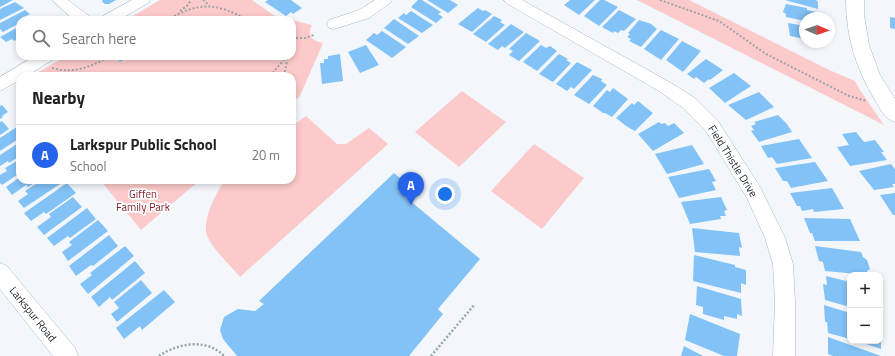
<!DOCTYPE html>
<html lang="en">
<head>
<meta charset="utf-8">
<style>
	:root { --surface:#fff; --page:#f2f2f2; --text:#222; --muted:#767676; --line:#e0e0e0; --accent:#2563eb }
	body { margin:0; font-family:"Titillium Web",sans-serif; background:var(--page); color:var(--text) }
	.controls { position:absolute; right:12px; bottom:12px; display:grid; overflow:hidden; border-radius:8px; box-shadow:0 2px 6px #0003 }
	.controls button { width:36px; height:36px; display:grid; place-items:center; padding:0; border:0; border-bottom:1px solid var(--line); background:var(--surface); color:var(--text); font:20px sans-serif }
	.compass { position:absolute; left:799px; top:12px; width:36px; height:36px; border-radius:50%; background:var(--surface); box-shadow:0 2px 6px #0003; rotate:92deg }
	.you { position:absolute; left:445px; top:194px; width:14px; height:14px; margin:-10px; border:3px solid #fff; border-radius:50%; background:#1a73e8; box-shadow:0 0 0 6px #1a73e833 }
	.badge { display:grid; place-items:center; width:26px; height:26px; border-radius:50%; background:var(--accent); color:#fff; font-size:13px; font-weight:700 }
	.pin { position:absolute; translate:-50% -33px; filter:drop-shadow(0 1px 2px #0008) }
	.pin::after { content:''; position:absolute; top:21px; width:14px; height:12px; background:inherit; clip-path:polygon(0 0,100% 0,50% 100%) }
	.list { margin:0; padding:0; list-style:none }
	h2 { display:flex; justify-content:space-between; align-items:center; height:52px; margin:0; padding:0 16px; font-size:17px }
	h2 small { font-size:13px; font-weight:400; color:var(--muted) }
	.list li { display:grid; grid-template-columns:26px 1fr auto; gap:12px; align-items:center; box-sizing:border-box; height:60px; padding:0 16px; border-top:1px solid var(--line) }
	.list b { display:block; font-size:15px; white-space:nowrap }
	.list p { margin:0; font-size:13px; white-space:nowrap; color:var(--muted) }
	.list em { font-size:13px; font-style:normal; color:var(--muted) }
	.icon { flex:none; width:22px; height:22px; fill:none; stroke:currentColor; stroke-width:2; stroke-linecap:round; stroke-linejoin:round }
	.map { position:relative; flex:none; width:895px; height:356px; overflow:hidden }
	.search { position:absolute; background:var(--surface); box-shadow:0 2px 6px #0003; left:16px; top:16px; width:280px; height:44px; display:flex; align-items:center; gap:10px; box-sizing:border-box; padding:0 14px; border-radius:12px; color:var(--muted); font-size:15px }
	.panel { position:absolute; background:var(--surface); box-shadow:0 2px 6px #0003; left:16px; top:72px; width:280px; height:112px; border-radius:12px }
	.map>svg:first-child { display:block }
</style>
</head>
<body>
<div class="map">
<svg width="895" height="356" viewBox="0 0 895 356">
	<rect width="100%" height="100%" fill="#f3f7fb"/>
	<path fill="#fccaca" d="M160,0h92l23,16 16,4h-165z
		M637,0h52l140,70 26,11 5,9 24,35z
		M292,20l20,5c-6,11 1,16 11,18l-23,53 -8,7v-27h-260l34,-20h226z
		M462,91l44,31 -47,45 -44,-35z
		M306,116l31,28h9l23,-16 19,16 -148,133c-10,-12 -25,-26 -32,-39 -8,-14 8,-46 17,-58h67v-54z
		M534,144l50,34 -42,51 -51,-38z
		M100,180h100l-59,50z"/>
	<path fill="#83c2f6" d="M0,0h13l-13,7z
		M102,0h14l-7,4h-4l-3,-2 1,-1z
		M268,0h23l11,8 -9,6 -2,-2 -5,4 -21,-14z
		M418,0h4l19,12 -3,2 5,3 -7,6 -25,-16z
		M427,0h23l8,5 -10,8z
		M570,0h25l-16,15 -15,-10z
		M600,0h4l14,7 -19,19 -15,-10z
		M785,0h31l2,2v7z
		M15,2l9,6 -24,12v-11z
		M786,4l21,4v2l9,2v4l5,2h-16v3l-19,-4v-3l-3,-2z
		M478,8l5,3 2,-1 7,4 -20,18 -14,-8z
		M25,10l5,4 -4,2 3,3 -9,1v3l-17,9 -3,-3v-6z
		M619,10l17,9 -12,12 -3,-1 -3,3 -4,-2 -1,2 -11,-6z
		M411,11l22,14 -11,8 -24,-15 6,-5 2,2z
		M494,16l8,4 -2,2 5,3 -19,17 -13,-8z
		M890,17l5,1v11l-5,-1z
		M394,19l25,17 -11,8 -24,-16z
		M639,20l12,4 6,5 -16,18 -12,-6 2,-2 -4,-2 3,-3 -2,-1z
		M788,23l17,3v13l-15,-3z
		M511,24l13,8 -19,16 -3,-2 -4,4 -10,-6z
		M20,26v12l-6,3 -2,-2 -6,3 -6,-5z
		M661,30l18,9 -18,21 -17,-11z
		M382,31l24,16 -14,11 -26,-18 8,-7 3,2z
		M526,33l14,8 -21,20 -10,-6 4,-4 -4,-2z
		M682,41l19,10 -18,21 -17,-12z
		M366,45l13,20 -19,8 -12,-21z
		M541,45l5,3 4,-2 7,5 -20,20 -14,-9z
		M340,54l3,27 -21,3 -2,-21h4v-4h4v-3z
		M559,54l9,5 -2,1 5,3 -18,19 -14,-8z
		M114,56h17l-11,6z
		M706,59l17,11 -13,10 -1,-1 -5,4 -8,-6 -2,2 -7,-5z
		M577,62l15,8 -18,19 -3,-2 -4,4 -11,-7z
		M734,73l17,13 -26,17 -16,-15z
		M593,75l9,4 -1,2 6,4 -18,19 -15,-9z
		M613,88l15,11 -16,18 -7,-4h-2l-10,-7 14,-16 3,2z
		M759,92l15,15 -28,13 -18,-15z
		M638,101l15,12 -18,18 -9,-5 -10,-8 16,-15 2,2z
		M2,105l6,7 -6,4 1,1 -3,2v-13z
		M778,115l9,9 5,8 -33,10 -8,-11 3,-1 -3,-4 5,-2 -2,-2z
		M2,121l7,8 -9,6v-13z
		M659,122l2,2 4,-1 3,3 6,-3 10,10 -31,18 -15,-17z
		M17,127l3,3v8l-20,13v-13z
		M856,132l8,10 11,-2 9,12h-3l6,8 -37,6 -13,-19 12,-2 -7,-11z
		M799,139l13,19 -35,6 -5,-7 -4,1 -7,-12z
		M20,142v14l-11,7 -1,-2 -8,5v-11z
		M692,145l12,19 -37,10 -12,-20z
		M20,159v14l-18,12 -2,-2v-8l7,-4 -2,-3z
		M815,162l13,19 -37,7 -4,-7h-4l-8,-13z
		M891,164l4,5v15h-3l2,3 -20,3 -15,-19z
		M709,169l7,12 -4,1 4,8 -37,8 -11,-21z
		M394,173l16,14 -7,8 77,64 -42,50 5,5 -34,42h-172l-14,-17 -3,-9 4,-13 14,-8 17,2 9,-7 -5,-3z
		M20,177v3h19l-11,7 -2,-2 -14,10 -6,-8z
		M42,180h19l2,2 -39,26 -6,-7 10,-7 -3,-3z
		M67,183l9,10 -30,21 -2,-2 -13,9 -7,-8z
		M832,188l12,21 -30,3 -1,-3 -11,2 -2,-5h-3l-7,-13z
		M895,193v22h-2l-13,-20z
		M73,197l9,10 -38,28 -7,-8 14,-10 -2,-3z
		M721,197l6,13 -3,1 2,5h-6l1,3 -31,5 -9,-22z
		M87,208l9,11 -26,19 -2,-2 -14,10 -7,-8z
		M804,218l46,1 10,22h-45l-3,-8h-2z
		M98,220l10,11 -40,30 -6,-9 10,-7 -3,-3z
		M692,228l47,5 3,15 -3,-1 1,9 -45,-4z
		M109,235l9,11 -25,20 -2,-1 -15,11 -7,-10z
		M125,246l9,10 -46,38 -8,-10 12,-9 -2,-2z
		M815,246l46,6 2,5 4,3 3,9 -3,2 1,4 -43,-4 -2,-9 -4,-1z
		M694,255l41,10v2l11,3v15l-5,-2v10l-48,-12z
		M135,261l10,12 -33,27 -2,-3 -11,10 -8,-10z
		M826,276l24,6v25l-25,-7 -2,-16 4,1z
		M141,280l11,13 -35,29 -6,-8 8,-6 -5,-6z
		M697,286l44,13 1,17 -5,-2v5l-13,-3v4l-21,-6v-7l-7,-2z
		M164,290l11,12 -33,28 -2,-4 -16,13 -8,-11z
		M824,305l26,8v26l-22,-6 -1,-11h-2z
		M690,314l50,20 -3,22h-13l-39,-16z
		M828,337l53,19h-48l-5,-2z
		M857,341h24v8z
		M684,346l19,10h-22z"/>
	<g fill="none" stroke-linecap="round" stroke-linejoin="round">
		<defs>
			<path id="minor" d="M52,0h16l21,16 2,4h-17z
				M132,0h18l-2,3 -29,17h-18l2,-4z
				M375,0h17l-2,3 -21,15 -35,11 -5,-1 -2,-4 2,-4 30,-10z
				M504,0h18l149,83 24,15 23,23 42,66 25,51 8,26 2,38v54h-22l2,-54 -2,-38 -8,-26 -18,-40 -41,-67 -23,-23 -24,-17 -153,-88z
				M35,56h20l-3,4 -25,16h-7v4l-20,11v-14z
				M0,263l7,3 68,82 3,8h-25l-53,-67z"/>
			<path id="tertiary" d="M846,0h18v15l5,30 11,30 15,24v23c-10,-3 -15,-13 -20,-22 -19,-31 -29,-64 -29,-100z"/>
		</defs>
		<use href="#minor" stroke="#a4bacd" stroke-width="1"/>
		<use href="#tertiary" stroke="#a4bacd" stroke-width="1"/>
		<path stroke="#9ea3a9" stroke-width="2" stroke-dasharray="2 2" stroke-linecap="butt" d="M203,0l6,5
			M660,0l59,21 47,33 83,42 18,5
			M180,11l8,-6 3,-5
			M167,20c31,-18 49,-18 80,0
			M292,38h13l9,-3
			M52,68c22,6 39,-1 58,-12
			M270,76l17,-20
			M284,76l4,-20"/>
		<path stroke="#9ea3a9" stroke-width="2.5" stroke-dasharray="2 2" stroke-linecap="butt" d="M159,356c19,-13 48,-18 65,0
			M431,356l44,-52"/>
		<use href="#minor" fill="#fff" fill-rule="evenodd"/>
		<use href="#tertiary" fill="#fff" fill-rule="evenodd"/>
	</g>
	<g text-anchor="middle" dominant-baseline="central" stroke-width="3.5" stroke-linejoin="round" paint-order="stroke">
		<g font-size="11" fill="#1a232a" stroke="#fff">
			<text transform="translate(733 161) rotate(58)">Field Thistle Drive</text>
			<text transform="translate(33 314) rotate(51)">Larkspur Road</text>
		</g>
		<g font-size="11" fill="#81222d" stroke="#fff">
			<text x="143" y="194">Giffen<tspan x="143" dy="13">Family Park</tspan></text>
		</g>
	</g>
</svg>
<div class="controls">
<button>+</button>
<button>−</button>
</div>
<svg class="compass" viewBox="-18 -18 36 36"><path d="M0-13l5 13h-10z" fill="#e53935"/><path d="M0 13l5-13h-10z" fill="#767676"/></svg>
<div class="you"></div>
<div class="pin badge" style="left:411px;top:205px">A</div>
<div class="search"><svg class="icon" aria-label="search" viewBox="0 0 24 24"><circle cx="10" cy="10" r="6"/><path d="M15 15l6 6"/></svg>Search here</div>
<section class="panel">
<h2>Nearby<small></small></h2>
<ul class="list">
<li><span class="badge">A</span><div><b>Larkspur Public School</b><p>School</p></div><em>20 m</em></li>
</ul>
</section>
</div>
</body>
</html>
